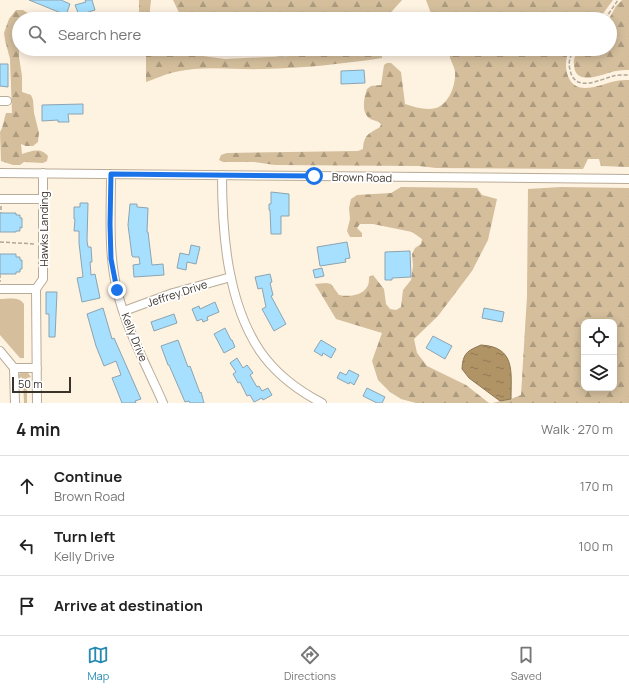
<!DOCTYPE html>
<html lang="en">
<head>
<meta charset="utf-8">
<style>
	:root { --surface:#fff; --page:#f6f6f6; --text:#222; --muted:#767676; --line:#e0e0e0; --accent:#2689b3 }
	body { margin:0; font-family:Manrope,sans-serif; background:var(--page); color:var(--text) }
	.controls { position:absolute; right:12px; bottom:12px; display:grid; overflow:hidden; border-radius:8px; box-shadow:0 2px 10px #0003 }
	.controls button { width:36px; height:36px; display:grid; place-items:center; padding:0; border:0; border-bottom:1px solid var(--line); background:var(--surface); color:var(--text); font:20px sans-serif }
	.scale { position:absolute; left:12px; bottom:10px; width:59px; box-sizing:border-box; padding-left:4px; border:2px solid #38322a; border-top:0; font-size:11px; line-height:14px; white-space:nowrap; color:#38322a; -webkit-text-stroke:3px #fff; paint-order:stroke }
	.stop { position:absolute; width:12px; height:12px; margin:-9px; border:3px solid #1a73e8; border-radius:50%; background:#fff }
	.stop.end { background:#1a73e8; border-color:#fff; box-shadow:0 1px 4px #0008 }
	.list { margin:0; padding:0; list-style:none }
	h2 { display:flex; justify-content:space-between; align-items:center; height:52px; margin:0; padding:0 16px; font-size:17px }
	h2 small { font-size:13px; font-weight:400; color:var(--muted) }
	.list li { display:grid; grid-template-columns:26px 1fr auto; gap:12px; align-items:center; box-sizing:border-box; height:60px; padding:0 16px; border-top:1px solid var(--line) }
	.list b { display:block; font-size:15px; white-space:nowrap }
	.list p { margin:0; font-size:13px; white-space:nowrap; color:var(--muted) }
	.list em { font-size:13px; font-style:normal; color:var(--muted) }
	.icon { flex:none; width:22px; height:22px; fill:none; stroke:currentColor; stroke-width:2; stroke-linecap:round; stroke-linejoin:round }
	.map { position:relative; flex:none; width:629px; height:403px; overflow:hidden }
	.search { position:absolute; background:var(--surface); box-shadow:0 2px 10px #0003; left:12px; right:12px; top:12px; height:44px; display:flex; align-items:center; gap:10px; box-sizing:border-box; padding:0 14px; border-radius:22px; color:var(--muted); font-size:15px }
	.sheet { height:232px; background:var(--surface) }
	nav { display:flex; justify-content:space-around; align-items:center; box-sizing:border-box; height:56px; border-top:1px solid var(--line); background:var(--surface); font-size:11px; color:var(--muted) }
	nav a { display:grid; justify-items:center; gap:2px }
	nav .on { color:var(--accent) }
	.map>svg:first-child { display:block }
</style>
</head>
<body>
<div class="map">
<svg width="629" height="403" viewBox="0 0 629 403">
	<defs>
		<pattern id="forest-firs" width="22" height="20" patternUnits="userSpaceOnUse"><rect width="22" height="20" fill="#d4be9c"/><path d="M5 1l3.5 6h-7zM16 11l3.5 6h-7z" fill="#ad9b7f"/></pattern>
		<pattern id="water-ripples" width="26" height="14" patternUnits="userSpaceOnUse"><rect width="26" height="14" fill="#b19465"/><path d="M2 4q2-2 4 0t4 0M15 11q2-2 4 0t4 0" fill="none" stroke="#917953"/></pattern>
	</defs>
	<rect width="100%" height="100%" fill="#fef2e1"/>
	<path fill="#d4be9c" d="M0,299c8,0 19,-3 24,5v54h-4l-20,-23z
		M23,372l5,1 3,4 -4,1v25h-3l-1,-24h-5l1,-5z"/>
	<path fill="url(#forest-firs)" fill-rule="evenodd" d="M139,0h12l-2,19h-130v38l3,19v16l9,3 2,5 1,13 5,20 -1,9 -5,4h-7l-5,-2 1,10c9,-3 19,-7 26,2l-1,5 -4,2 -19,-1 -4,3h-7l-12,-4 -1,-29c3,-4 4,-13 6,-19h6l-2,-54 -5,-19 -1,-7 5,-14 7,-9h7l9,6 105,3 2,-3z
		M173,0h229l-17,19h-203z
		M426,0h187l-14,19h-166z
		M622,0h7v70c-4,0 -9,0 -13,1 -11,2 -41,17 -42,-6 -1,-6 2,-12 7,-16h29v-30h-1l7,-13z
		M146,49h31l11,5 37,5 106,-5 6,-5h45v9c-39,6 -79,10 -119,11 -29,1 -59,-4 -88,3 -10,2 -20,7 -29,10z
		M449,49h121c-4,7 -5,16 -3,24 7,26 33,11 49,8 4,-1 9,-1 13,-1v87l-28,-1 -2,-7h-11l-5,10 -147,-1 -17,-2 -144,-1 -21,-3h-31l-4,-2 2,-5 6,-2 131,-2 5,-2c1,-15 6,-15 17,-22l1,-3c-3,-4 -8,-3 -12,-6 -8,-7 -5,-20 -2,-29l4,-3 10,-1 3,-20 3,-2h4l10,9 4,32c10,3 21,7 31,4 13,-4 20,-23 19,-36 -1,-8 -7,-14 -6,-23z
		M401,187l76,1 5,7 15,4 -9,41 -16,31 -34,45 -24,23 3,14 10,13 39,19 23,18h-73l-15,-4 -11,-7 -12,-12 -6,-19 10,-28 -46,-14 -21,-35 11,-1 5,1 8,11c8,2 23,1 28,-8 2,-2 2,-7 2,-10l4,-2 11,14 2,15 4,5 6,1 5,-3 2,-17 8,-10 2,-14 -1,-12 3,-6 6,-4 1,-5 -10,-7 -39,-8h-13l-3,4 5,5v4h-12l-3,-6 3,-12 -1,-11 2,-9 6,-4 34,-2z
		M561,187l68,1v215h-137l19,-4 10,-4 6,-99 1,-107zM584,322h30v66h-30z"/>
	<path fill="url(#water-ripples)" stroke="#8d7753" d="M481,345c35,2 30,27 30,54l-11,2 -31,-23 -7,-9c1,-16 5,-18 19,-24z"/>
	<path fill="#a6e0fe" stroke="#8ca4b1" d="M29,0h32l9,4 -4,11z
		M85,0h7l3,10 -16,5 -4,-10 11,-3z
		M0,64h8v23l-8,-1z
		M364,70l1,13 -24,1v-13z
		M83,104v10h-15l1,8h-11v-2l-16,1v-16z
		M271,192l18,2v22h-8v18h-10l-1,-24h-1v-6h2z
		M80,203h8l-1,38 1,6h3l1,15h-2l1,13 4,-1 5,24 -18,4 -5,-24 6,-1 -4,-34v-12h-5l1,-12h-1v-12h6z
		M130,204h7v3l11,1 -1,24h1l4,33 11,-1 1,11 -30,2 -1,-12 7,-1 -1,-7h-6l-1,-1 -4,-31z
		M0,213h16v2h4v3h2v10l-2,-1v4h-4v1h-16z
		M347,242l3,16 -5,1 1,3 -26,4 -3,-19z
		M191,245l9,2 -4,17 -9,-2 -1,8 -9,-2 3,-15 9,2z
		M410,251l1,26 -19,1v2h-7v-28z
		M0,254h16v3h4v3h2v9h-2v3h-4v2h-16z
		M322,268l2,8 -9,2 -2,-8z
		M270,274l2,8 -2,1 3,12 -2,1 15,28 -12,7 -12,-22 4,-2 -4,-19 -4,1 -3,-12z
		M46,292h11l-2,45h-6v-23h-3z
		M215,302l4,10 -12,5 1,3 -5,2 -1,-3 -5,2 -5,-12 7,-3 1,3z
		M103,308l9,31 2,-1 27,61 -6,2 1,2h-14l-10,-25 9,-3 -5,-14 -12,5 -8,-20 -9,-32z
		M484,308l20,4 -2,10 -20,-4z
		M174,314l3,9 -23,8 -3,-9z
		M225,328l6,12h1l3,7 -11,6 -10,-19z
		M433,336l19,10 -7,13 -19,-11z
		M178,340l10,27 2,-1 10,27 1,-1 3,11h-14l-1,-2 -4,1 -16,-37h-1l-7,-19z
		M321,340l15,9 -5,9 -8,-5 -1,3 -8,-5z
		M237,358l6,10 4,-3 6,8 -3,2 7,12 2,-1 3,5 6,-3 4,7 -9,5 -1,-2 -8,4 -4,-7 -3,1 -7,-14 -2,1 -5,-9 3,-2 -6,-9z
		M349,370l10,5 -5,10 -4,-3 -1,2 -12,-6 3,-6 6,3z
		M367,388l18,9 -3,6h-5l-14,-7z"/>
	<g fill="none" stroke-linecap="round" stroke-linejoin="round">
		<defs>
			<path id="minor" d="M0,101h7
				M0,173l629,6
				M111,174c0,39 -3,78 6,116 9,39 30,76 46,113
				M222,175c0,57 5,127 38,176 15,22 39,40 62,52
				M0,199h43
				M0,289h36
				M124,311l49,-18 58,-16
				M0,351l14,17h23
				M14,368l1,35
				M37,403l-1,-114 7,-10v-106"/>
		</defs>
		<use href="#minor" stroke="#b9ac97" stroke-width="10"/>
		<path stroke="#b0a799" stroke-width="1.5" stroke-dasharray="4 2" stroke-linecap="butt" d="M605,19l13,-19
			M575,49c-5,6 -7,13 -5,21 5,23 29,10 43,6 5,-1 11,-1 16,-1
			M1,206v7
			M0,242l35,2
			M0,274v8"/>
		<use href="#minor" stroke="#fff" stroke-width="8"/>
	</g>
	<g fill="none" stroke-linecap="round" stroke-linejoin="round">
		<path stroke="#1a73e8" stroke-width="5" d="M117,290l-6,-31 -1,-35 1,-50 203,2"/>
	</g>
	<g text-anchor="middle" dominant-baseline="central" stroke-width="3.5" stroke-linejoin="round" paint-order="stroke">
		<g font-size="11" fill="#38322a" stroke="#fff">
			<text transform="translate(362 177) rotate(1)">Brown Road</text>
			<text transform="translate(43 229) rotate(-90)">Hawks Landing</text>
			<text transform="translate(177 293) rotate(-18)">Jeffrey Drive</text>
			<text transform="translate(135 337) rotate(68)">Kelly Drive</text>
		</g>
	</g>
</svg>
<div class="controls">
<button><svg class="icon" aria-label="locate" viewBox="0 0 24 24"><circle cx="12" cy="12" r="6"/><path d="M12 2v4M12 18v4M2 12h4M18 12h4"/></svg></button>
<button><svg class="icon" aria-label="layers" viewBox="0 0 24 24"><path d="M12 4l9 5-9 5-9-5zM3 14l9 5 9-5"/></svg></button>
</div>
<div class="scale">50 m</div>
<div class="stop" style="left:314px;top:176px"></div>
<div class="stop end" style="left:117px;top:290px"></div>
<div class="search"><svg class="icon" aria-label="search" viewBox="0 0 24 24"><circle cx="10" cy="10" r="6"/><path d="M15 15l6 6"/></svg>Search here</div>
</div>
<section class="sheet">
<h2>4 min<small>Walk · 270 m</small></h2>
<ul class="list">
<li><svg class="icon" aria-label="ahead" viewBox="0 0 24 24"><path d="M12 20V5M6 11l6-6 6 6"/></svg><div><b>Continue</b><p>Brown Road</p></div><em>170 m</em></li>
<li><svg class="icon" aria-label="left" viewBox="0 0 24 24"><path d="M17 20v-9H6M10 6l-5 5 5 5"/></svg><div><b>Turn left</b><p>Kelly Drive</p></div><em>100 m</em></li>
<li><svg class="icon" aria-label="arrive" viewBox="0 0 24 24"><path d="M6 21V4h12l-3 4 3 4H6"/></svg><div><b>Arrive at destination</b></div></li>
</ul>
</section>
<nav>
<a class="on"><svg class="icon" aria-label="map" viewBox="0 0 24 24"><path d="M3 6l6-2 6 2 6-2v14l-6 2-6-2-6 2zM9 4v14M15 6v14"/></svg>Map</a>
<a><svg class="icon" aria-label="directions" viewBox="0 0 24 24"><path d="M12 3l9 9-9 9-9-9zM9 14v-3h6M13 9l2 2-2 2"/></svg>Directions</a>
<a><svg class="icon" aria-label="saved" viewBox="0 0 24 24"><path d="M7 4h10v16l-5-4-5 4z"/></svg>Saved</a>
</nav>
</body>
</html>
